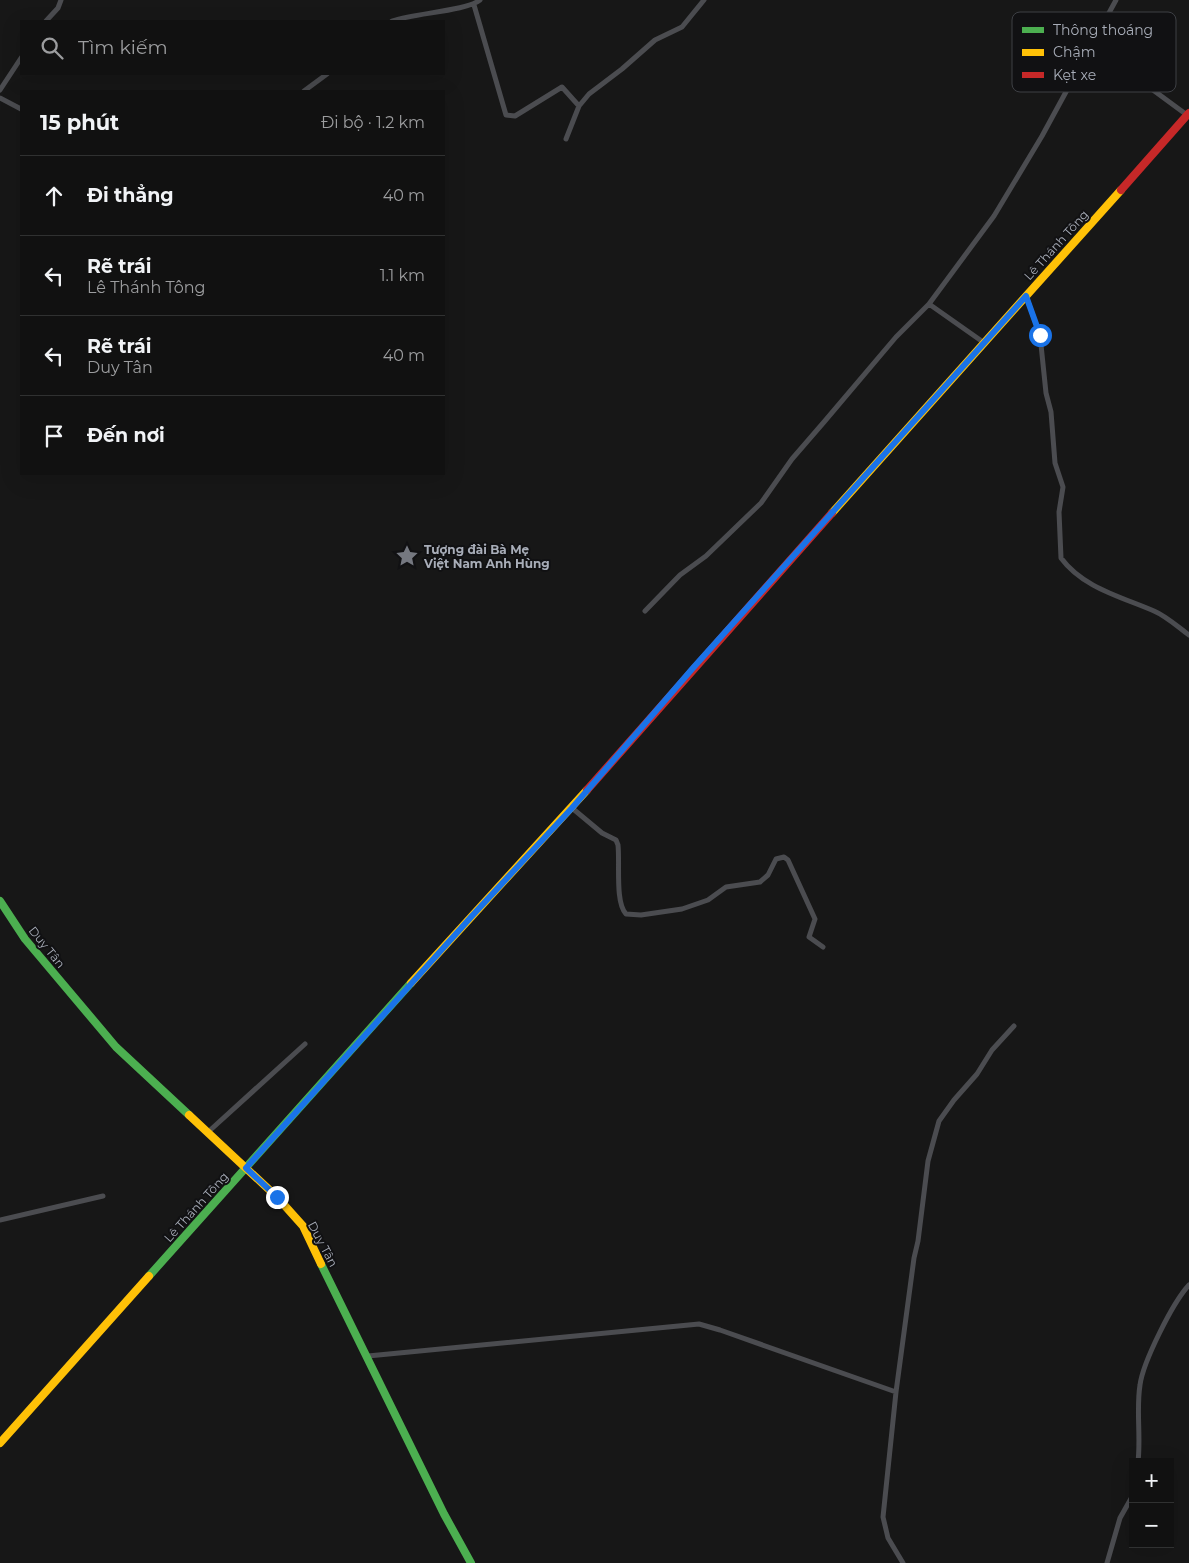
<!DOCTYPE html>
<html lang="vi">
<head>
<meta charset="utf-8">
<style>
	:root { --surface:#111; --page:#1a1a1a; --text:#f1f3f6; --muted:#9c9d9f; --line:#303131 }
	body { margin:0; font-family:Montserrat,sans-serif; background:var(--page); color:var(--text) }
	.controls { position:absolute; right:15px; bottom:15px; display:grid; overflow:hidden; border-radius:0px; box-shadow:0 5px 20px #0002 }
	.controls button { width:45px; height:45px; display:grid; place-items:center; padding:0; border:0; border-bottom:1px solid var(--line); background:var(--surface); color:var(--text); font:25px sans-serif }
	.stop { position:absolute; width:15px; height:15px; margin:-11px; border:4px solid #1a73e8; border-radius:50%; background:#fff }
	.stop.end { background:#1a73e8; border-color:#fff; box-shadow:0 1px 5px #0008 }
	.list { margin:0; padding:0; list-style:none }
	h2 { display:flex; justify-content:space-between; align-items:center; height:65px; margin:0; padding:0 20px; font-size:21px }
	h2 small { font-size:16px; font-weight:400; color:var(--muted) }
	.list li { display:grid; grid-template-columns:32px 1fr auto; gap:15px; align-items:center; box-sizing:border-box; height:80px; padding:0 20px; border-top:1px solid var(--line) }
	.list b { display:block; font-size:19px; white-space:nowrap }
	.list p { margin:0; font-size:16px; white-space:nowrap; color:var(--muted) }
	.list em { font-size:16px; font-style:normal; color:var(--muted) }
	.icon { flex:none; width:28px; height:28px; fill:none; stroke:currentColor; stroke-width:2; stroke-linecap:round; stroke-linejoin:round }
	.map { position:relative; flex:none; width:1189px; height:1563px; overflow:hidden }
	.search { position:absolute; background:var(--surface); box-shadow:0 5px 20px #0002; left:20px; top:20px; width:425px; height:55px; display:flex; align-items:center; gap:12px; box-sizing:border-box; padding:0 18px; border-radius:0px; color:var(--muted); font-size:19px }
	.panel { position:absolute; background:var(--surface); box-shadow:0 5px 20px #0002; left:20px; top:90px; width:425px; height:385px; border-radius:0px }
	.map>svg:first-child { display:block }
</style>
</head>
<body>
<div class="map">
<svg width="1189" height="1563" viewBox="0 0 1189 1563">
	<rect width="100%" height="100%" fill="#171717"/>
	<g fill="none" stroke-linecap="round" stroke-linejoin="round">
		<path stroke="#4b4c50" stroke-width="5" d="M474,5l32,110 9,1 47,-29 17,19
			M46,21l12,-13 3,-8
			M392,21c23,-8 74,-10 88,-21
			M1088,53l65,37 34,25
			M0,90l21,-32
			M304,91l23,-17
			M0,98l21,11
			M566,139l13,-33 10,-12 33,-25 33,-29 27,-13 22,-27
			M1026,296l14,39 6,58 5,19 4,51 8,24 -4,25 2,46c22,30 61,39 93,53 12,5 24,16 35,24
			M929,304l54,38
			M645,611l35,-36 26,-19 55,-53 31,-44 32,-37 72,-85 33,-33 65,-88 48,-80 74,-136
			M572,808l30,25 14,7 2,5c2,18 -3,58 8,69l15,1 41,-6 26,-9 18,-13 34,-5 8,-7 8,-16 8,-2 4,3 27,59 -6,18 14,10
			M207,1133l98,-89
			M0,1220l103,-24
			M368,1356l331,-32 21,6 176,62
			M1138,1462c3,-26 -2,-52 2,-77 3,-23 33,-83 49,-100
			M903,1563l-15,-25 -5,-21 13,-125 18,-134 4,-17 10,-80 11,-40 15,-21 23,-26 15,-24 22,-24
			M1107,1563l13,-45 13,-23"/>
		<path stroke="#4caf50" stroke-width="8" d="M0,901l25,38 91,108 73,68
			M321,1264l123,250 27,49
			M149,1276l262,-293"/>
		<path stroke="#ffc107" stroke-width="8" d="M832,513l289,-323
			M411,983l176,-193
			M189,1115l88,82 26,29 18,38
			M0,1443l149,-167"/>
		<path stroke="#c62828" stroke-width="8" d="M1121,190l68,-77
			M587,790l245,-277"/>
	</g>
	<g fill="none" stroke-linecap="round" stroke-linejoin="round">
		<path stroke="#1a73e8" stroke-width="6" d="M277,1197l-31,-29 226,-252 100,-108 121,-140 333,-372 14,39"/>
	</g>
	<defs>
		<symbol id="sight-bare" viewBox="-9 -9 18 18"><path d="M0-6L1.8-2.2L6-1.7L2.9 1.2L3.7 5.4L0 3.3L-3.7 5.4L-2.9 1.2L-6-1.7L-1.8-2.2Z" fill="#757880" stroke="#111113" stroke-width="2.5" paint-order="stroke"/></symbol>
	</defs>
	<g fill-rule="evenodd">
		<use href="#sight-bare" x="391" y="540" width="32" height="32"/>
	</g>
	<g text-anchor="middle" dominant-baseline="central" stroke-width="4" stroke-linejoin="round" paint-order="stroke">
		<g font-size="12" fill="#a8adb8" stroke="#111113">
			<text transform="translate(1056 245) rotate(-48)">Lê Thánh Tông</text>
			<text transform="translate(47 947) rotate(51)">Duy Tân</text>
			<text transform="translate(196 1207) rotate(-48)">Lê Thánh Tông</text>
			<text transform="translate(323 1244) rotate(62)">Duy Tân</text>
		</g>
		<g font-size="12" font-weight="bold" fill="#a8adb8" stroke="#111113" text-anchor="start">
			<text x="424" y="549">Tượng đài Bà Mẹ<tspan x="424" dy="14">Việt Nam Anh Hùng</tspan></text>
		</g>
	</g>
	<rect x="1012" y="12" width="164" height="80" rx="8" fill="#111113" stroke="#3e4045" stroke-width="1"/>
	<rect x="1022" y="27" width="22" height="6" fill="#4caf50"/>
	<rect x="1022" y="49" width="22" height="7" fill="#ffc107"/>
	<rect x="1022" y="72" width="22" height="6" fill="#c62828"/>
	<g font-size="14" fill="#a8adb8">
		<text x="1053" y="35">Thông thoáng</text>
		<text x="1053" y="57">Chậm</text>
		<text x="1053" y="80">Kẹt xe</text>
	</g>
</svg>
<div class="controls">
<button>+</button>
<button>−</button>
</div>
<div class="stop" style="left:1040px;top:335px"></div>
<div class="stop end" style="left:277px;top:1197px"></div>
<div class="search"><svg class="icon" aria-label="search" viewBox="0 0 24 24"><circle cx="10" cy="10" r="6"/><path d="M15 15l6 6"/></svg>Tìm kiếm</div>
<section class="panel">
<h2>15 phút<small>Đi bộ · 1.2 km</small></h2>
<ul class="list">
<li><svg class="icon" aria-label="ahead" viewBox="0 0 24 24"><path d="M12 20V5M6 11l6-6 6 6"/></svg><div><b>Đi thẳng</b></div><em>40 m</em></li>
<li><svg class="icon" aria-label="left" viewBox="0 0 24 24"><path d="M17 20v-9H6M10 6l-5 5 5 5"/></svg><div><b>Rẽ trái</b><p>Lê Thánh Tông</p></div><em>1.1 km</em></li>
<li><svg class="icon" aria-label="left" viewBox="0 0 24 24"><path d="M17 20v-9H6M10 6l-5 5 5 5"/></svg><div><b>Rẽ trái</b><p>Duy Tân</p></div><em>40 m</em></li>
<li><svg class="icon" aria-label="arrive" viewBox="0 0 24 24"><path d="M6 21V4h12l-3 4 3 4H6"/></svg><div><b>Đến nơi</b></div></li>
</ul>
</section>
</div>
</body>
</html>
